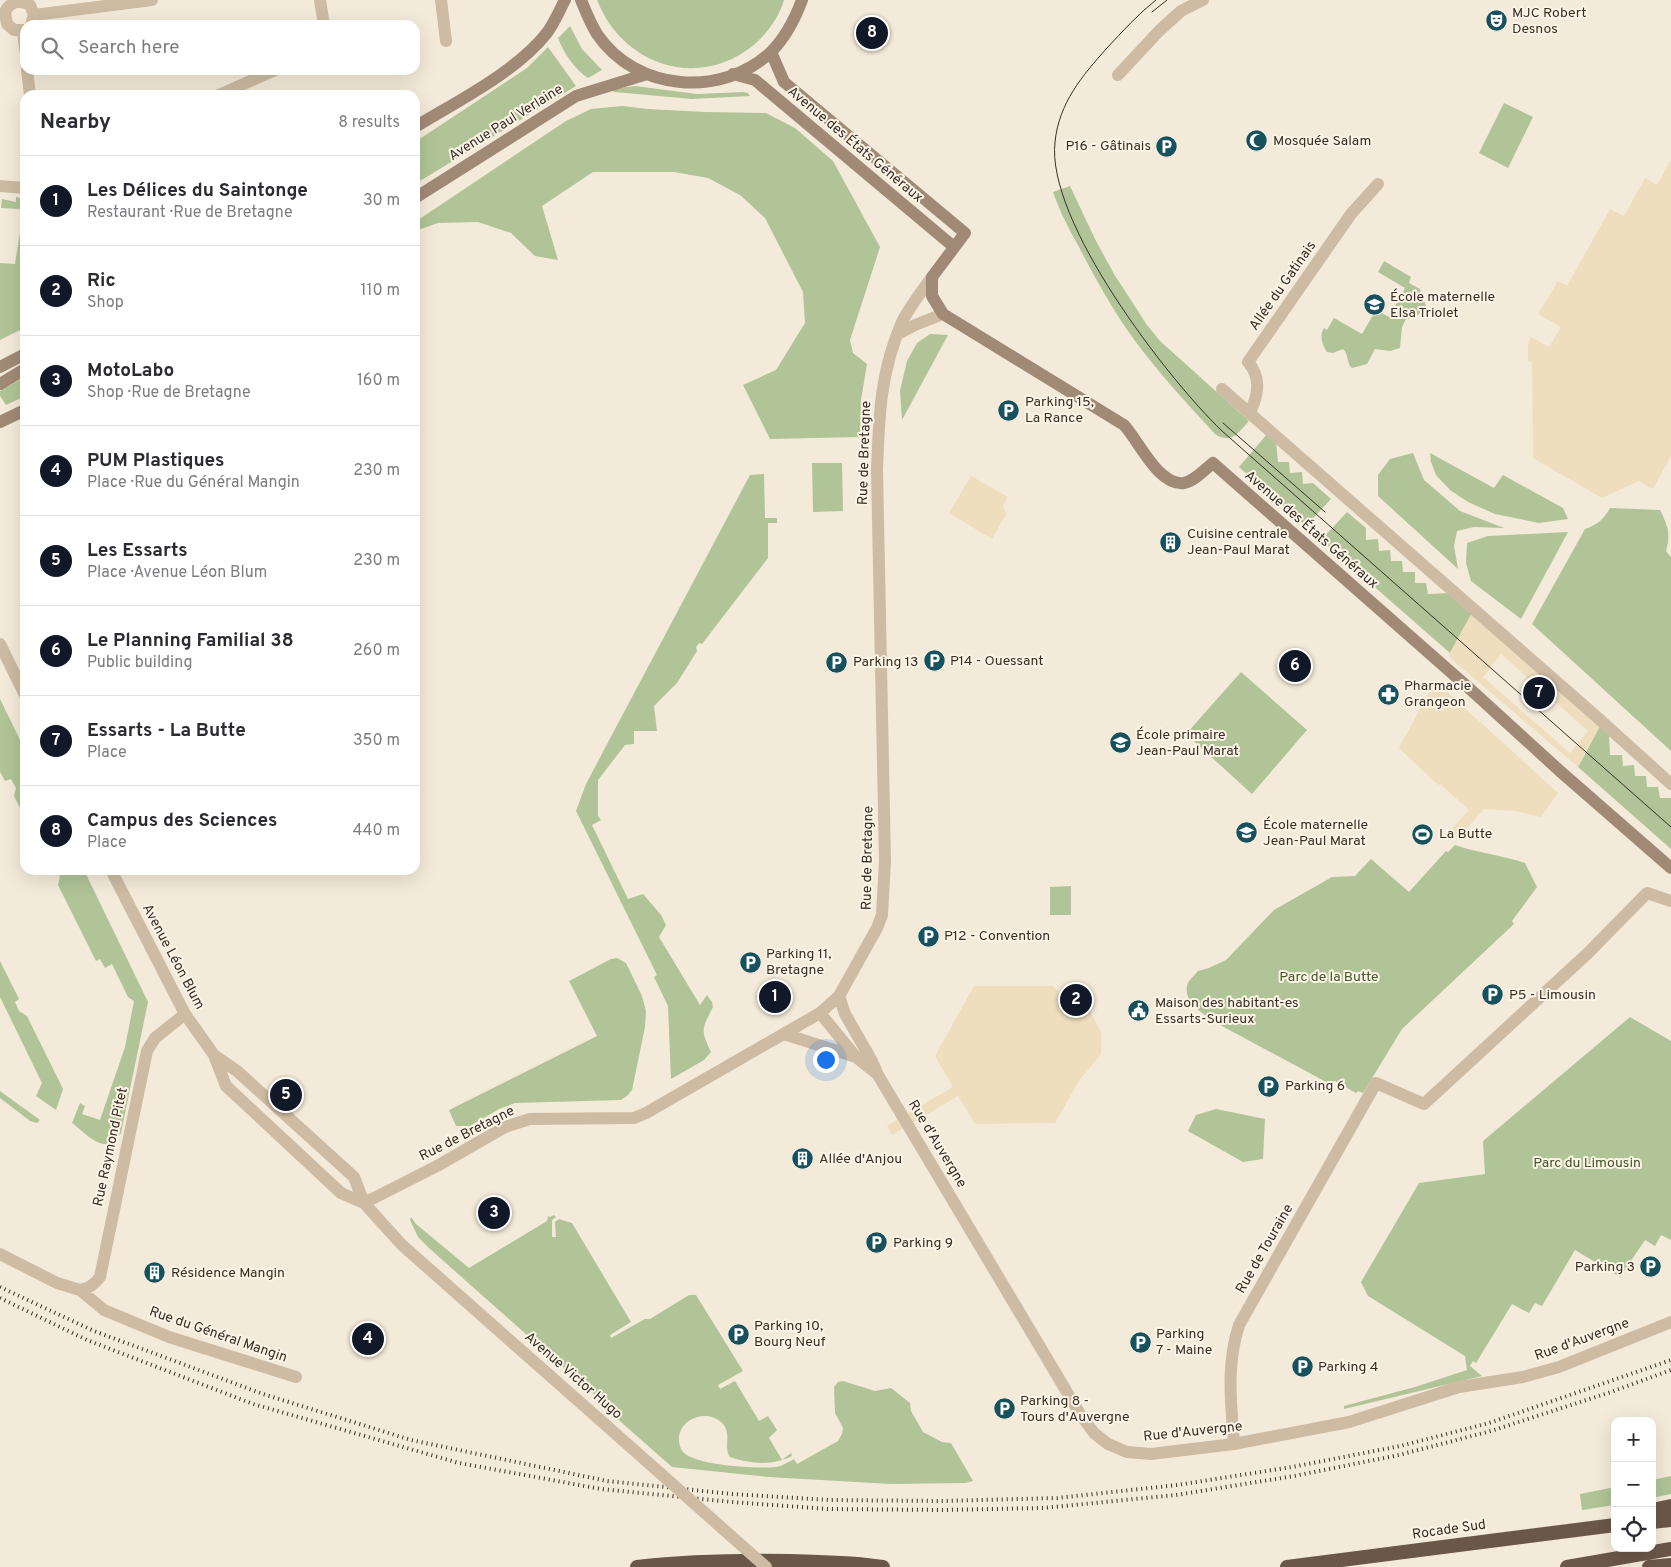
<!DOCTYPE html>
<html lang="en">
<head>
<meta charset="utf-8">
<style>
	:root { --surface:#fff; --page:#f7f7f7; --text:#2b2b33; --muted:#7c7c81; --line:#e1e1e2; --accent:#111827 }
	body { margin:0; font-family:Overpass,sans-serif; background:var(--page); color:var(--text) }
	.controls { position:absolute; right:15px; bottom:15px; display:grid; overflow:hidden; border-radius:10px; box-shadow:0 5px 20px #0002 }
	.controls button { width:45px; height:45px; display:grid; place-items:center; padding:0; border:0; border-bottom:1px solid var(--line); background:var(--surface); color:var(--text); font:25px sans-serif }
	.you { position:absolute; left:825px; top:1059px; width:18px; height:18px; margin:-12px; border:4px solid #fff; border-radius:50%; background:#1a73e8; box-shadow:0 0 0 8px #1a73e833 }
	.badge { display:grid; place-items:center; width:32px; height:32px; border-radius:50%; background:var(--accent); color:#fff; font-size:16px; font-weight:700 }
	.pin { position:absolute; translate:-50% -50%; border:2px solid #fff; box-shadow:0 1px 5px #0006 }
	.list { margin:0; padding:0; list-style:none }
	h2 { display:flex; justify-content:space-between; align-items:center; height:65px; margin:0; padding:0 20px; font-size:21px }
	h2 small { font-size:16px; font-weight:400; color:var(--muted) }
	.list li { display:grid; grid-template-columns:32px 1fr auto; gap:15px; align-items:center; box-sizing:border-box; height:90px; padding:0 20px; border-top:1px solid var(--line) }
	.list b { display:block; font-size:19px; white-space:nowrap }
	.list p { margin:0; font-size:16px; white-space:nowrap; color:var(--muted) }
	.list em { font-size:16px; font-style:normal; color:var(--muted) }
	.icon { flex:none; width:28px; height:28px; fill:none; stroke:currentColor; stroke-width:2; stroke-linecap:round; stroke-linejoin:round }
	.map { position:relative; flex:none; width:1671px; height:1567px; overflow:hidden }
	.search { position:absolute; background:var(--surface); box-shadow:0 5px 20px #0002; left:20px; top:20px; width:400px; height:55px; display:flex; align-items:center; gap:12px; box-sizing:border-box; padding:0 18px; border-radius:15px; color:var(--muted); font-size:19px }
	.panel { position:absolute; background:var(--surface); box-shadow:0 5px 20px #0002; left:20px; top:90px; width:400px; height:785px; border-radius:15px }
	.map>svg:first-child { display:block }
</style>
</head>
<body>
<div class="map">
<svg width="1671" height="1567" viewBox="0 0 1671 1567">
	<rect width="100%" height="100%" fill="#f4ead9"/>
	<path fill="#b0c497" d="M597,0h187c-5,17 -16,32 -29,44 -56,47 -132,22 -158,-44z
		M570,26l12,23 20,21 -14,8c-13,-8 -25,-26 -30,-40z
		M548,47l28,39 -161,98v-42l112,-74z
		M635,86l62,8 46,-2 5,1 2,3 -58,3 -78,-7 -2,-3z
		M1504,103l29,14 -25,51 -29,-15z
		M622,106l26,3 57,3 61,1 29,15 38,33 47,86 -30,93 3,13 14,11 -6,36 -1,37 -90,2 -27,-54 33,-15 29,-47 -2,-31 -38,-74 -25,-23 -32,-17 -34,-6h-81l-51,34 16,54 -23,-4 -24,-23 -33,-11 -40,1 -23,8v-9l151,-101 25,-12z
		M1070,186l25,53 19,35 33,51 13,16 89,80c-11,12 -18,24 -34,13 -24,-26 -48,-52 -70,-80 -26,-33 -47,-70 -66,-107 -10,-18 -19,-35 -26,-55z
		M16,197l9,2v115l-3,15 -22,11v-77l15,1 8,-51 -4,-4 -18,-1 1,-9 14,3z
		M1384,261l27,16 -2,6 11,6 6,17c-3,6 -13,14 -20,13l-4,8 -2,21 -10,3 -15,-2 -8,15 -15,4c-6,-5 -3,-14 -9,-19l-10,4 -6,-1c-5,-8 -8,-16 -3,-24l3,2 7,-12 28,16 14,-24 13,7 16,-29 -27,-16z
		M930,334l18,1 -46,85 -2,-29 7,-30 10,-18z
		M25,377v19l-19,9 -6,-9v-5z
		M1268,433l8,8 2,21h11l1,11 12,-1 1,12 10,-1 18,16 -25,27 -67,-59z
		M1413,453l11,27 36,31 44,17 -30,-1 -17,4 -3,15 4,23 -80,-73v-21l12,-16z
		M1430,453l64,35 9,-13 60,33 5,11 -29,4 -44,-9 -27,-12 -18,-12 -14,-15 -5,-13z
		M812,463h30l1,48 -30,1z
		M764,474l1,44h12v5h-9v35l-66,86 -3,-1 -3,4 1,4 -20,32 -23,23 3,25h-23v13l-9,1 -27,35v36l3,4 -9,5 36,74 15,-5 18,21 5,10 -7,12 41,68 7,-10 5,7 1,5c-11,22 -13,22 -2,45l-7,8 -33,19 -3,-73 -14,-29 3,-2 -81,-164 10,-27 28,-53 136,-256z
		M1610,508l50,2c8,16 11,24 6,41l5,6v194l-139,-127 53,-95c12,-4 19,-10 25,-21z
		M1347,512l19,16v12l12,-1 1,12 11,-1 1,11h11l1,11h12v11h11l2,11 21,-1 23,20 -22,40 -129,-113z
		M1568,532l-47,87 -50,-38 -5,-18 1,-20 21,-7z
		M1241,672l66,58 -55,64 -66,-60z
		M0,699l25,51v68l-11,-22 2,-8 -5,-9 -6,2 -5,-9z
		M1600,726l9,8 1,21h12l1,11 11,-1 1,11h11l1,11h11l2,11h11v51l-93,-82z
		M1455,845c22,8 47,10 70,18l12,24 -25,34 2,3 -112,105 -39,64 -5,-2 -2,2 -21,-12 -7,2 -106,-57c-13,-8 -42,-23 -34,-43 2,-4 7,-8 10,-12l11,-3 17,-8 48,-50 58,-33 23,-1 16,-17 38,33 37,-41 2,1z
		M57,870h27l64,132 -27,131c-15,25 -33,2 -49,-10l8,-20 5,3 -3,8 18,6 25,-73 9,-46 -6,-4 -16,-33 -7,4 -5,-9 -4,2 -38,-76 2,-8z
		M1071,886v29h-21v-28z
		M617,958l9,5 16,33 4,15 -1,16 -13,63 -5,6 -6,4 -106,3 -16,6 -29,17h-14l-7,-16 148,-74 -28,-55 42,-22z
		M0,961l19,38 -4,3 4,9 8,5 36,73 -7,21 -20,-14 6,-13 -42,-86z
		M1630,1017l41,24v199l-10,-5 -6,11 -10,-6 -25,37 -45,-27 -33,56 -7,-3 -6,10 -17,-9 -36,59 -3,-2 -3,5 12,10 -138,33v-3l71,-19 52,-17 -2,-14 -97,-60 -7,-14 58,-99 66,-9 -2,-33z
		M0,1091l40,29 -3,3 -7,-2 -30,-23z
		M1216,1109l49,10 -2,40 -20,3 -55,-31 8,-16z
		M554,1215l2,2 -4,3v17h4l-1,-15 4,-3 13,4 59,99 -21,13 1,3 34,-19h5l39,-24h7l47,76 -25,14 2,4 15,-8 24,40 9,-5 9,14 -8,8 13,22 9,-7 1,3c-19,10 -42,8 -62,1 -7,-9 2,-23 -7,-33 -18,-19 -53,-1 -42,25 7,17 79,20 95,18 7,-1 12,-5 18,-8l3,5 41,-23 4,-7 1,-6 -8,-15 -1,-26 4,-5 5,-1 32,10 16,-3 19,15 1,8 12,21 19,10 9,1 22,38 -8,2 -74,1 -123,-7 -96,-10 -59,-52 -5,-8 -178,-158 -12,-12 -8,-17 1,-3 5,7 53,44 78,-47 1,-5 2,1z
		M1671,1476v18l-19,4v-18z
		M1615,1487v18l-33,5 -2,-16z"/>
	<path fill="#eedebe" fill-rule="evenodd" d="M1671,160v296l-18,33 -14,-8 -37,17 -69,-40 -1,-96 -4,-1v-17l3,-7 18,10 12,-20 -23,-13 20,-33 9,5 43,-77 14,7 21,-38 12,7z
		M971,476l37,21 -5,9 3,8 -14,25 -43,-26z
		M1472,613l128,113 -22,41 -130,-111zM1501,654l87,77 -18,22 -87,-76z
		M1435,681l123,112 -17,24 -26,-6 -31,-2 -26,29 -8,-7 19,-21 -29,-26 -2,1 -39,-37z
		M974,986h80l17,27 15,-9 16,29 -1,1v20l-22,27 -24,42 -80,1 -17,-28 -66,39 -5,-9 66,-39 -18,-31z"/>
	<g fill="none" stroke-linecap="round" stroke-linejoin="round">
		<path stroke="#cdbba3" stroke-width="12" d="M320,0l4,25
			M441,0l5,41
			M34,15l118,-15
			M25,30h-11l-7,-6 -2,-12c5,-11 15,-12 25,-7l4,10 -3,10
			M23,31l2,18
			M27,70l3,25
			M1118,75l41,-44 22,-20 22,-11
			M219,95l56,-25
			M0,186l25,2
			M898,334l17,-9 28,-11
			M1222,389l376,329 73,66
			M1250,413c8,-18 12,-35 -2,-51l103,-148 27,-30
			M839,996l6,18 27,47 6,14 202,339 14,19 14,11 19,8 24,2 83,-10 115,-22 110,-35 64,-10 36,-10 112,-45
			M820,1013l36,44
			M784,1034l72,23 20,16
			M364,1203l73,-37 68,-39 25,-8 104,-1 12,-5 174,-100 19,-17 38,-68 5,-13 3,-54 -8,-391c2,-54 3,-97 25,-148 8,-16 20,-31 30,-45
			M0,1254l57,29 23,7 24,20 65,27 127,40
			M80,1290c9,-2 14,-5 20,-13l47,-226 8,-13 30,-24
			M1234,1444c-3,-42 -8,-78 5,-119l137,-242 48,21 163,-150 60,-61 24,8"/>
		<path stroke="#cdbba3" stroke-width="12" d="M0,644l25,51
			M111,870l74,144 29,41 12,31 115,107 23,10
			M214,1055l23,16 117,106 10,26 38,42 206,182"/>
		<path stroke="#a18a75" stroke-width="12" d="M581,0c5,12 9,23 16,34 39,58 125,64 174,18 15,-15 24,-33 31,-52
			M771,52l13,30 181,151 -33,44v19l11,18 181,111c15,16 34,61 60,58 11,-2 21,-14 29,-20l257,226 91,83 110,96
			M733,74l22,6 199,167
			M415,127c41,-25 101,-55 131,-93 8,-10 13,-23 19,-34
			M415,198l161,-102 71,-22
			M0,367l25,-13
			M0,384l25,-15
			M0,422l25,-12"/>
		<path stroke="#6a5748" stroke-width="14" d="M1652,1510l19,-4
			M1652,1522l19,-2
			M637,1567c52,-6 102,-7 154,-6 31,1 61,1 92,6
			M1287,1567l328,-42
			M1567,1567l104,-18
			M1649,1567l22,-2"/>
		<path stroke="#382e26" stroke-width="1" d="M1156,0c-18,14 -33,31 -49,48 -25,28 -48,55 -52,94 -9,79 111,235 167,289l449,396
			M1152,12l15,-12
			M1223,423l102,89"/>
		<path stroke="#382e26" stroke-width="4" stroke-dasharray="1 4" stroke-linecap="butt" d="M0,1287l94,44 169,63 148,46 196,41 125,13 97,6 113,1 115,-3 120,-13 115,-18 108,-21 89,-23 182,-63
			M0,1298l87,42 166,64 206,59 142,26 131,13 96,7 116,1 99,-2 133,-13 118,-19 105,-21 92,-24 120,-39 60,-22"/>
		<path stroke="#cdbba3" stroke-width="12" d="M608,1427l158,140"/>
	</g>
	<defs>
		<symbol id="theatre-disc" viewBox="-11 -11 22 22"><circle r="9.5" fill="#17515d" stroke="#fbf4e6"/><path d="M-5-5.5Q0-4 5-5.5V0Q5 5 0 6Q-5 5-5 0ZM-3.3-2.5H-1v1.5H-3.3ZM1-2.5H3.3v1.5H1ZM-2.8 1Q0 5.5 2.8 1Z" fill="#fff"/></symbol>
		<symbol id="mosque-disc" viewBox="-11 -11 22 22"><circle r="9.5" fill="#17515d" stroke="#fbf4e6"/><path d="M3.5-4.9A6 6 0 1 0 3.5 4.9A5 5 0 1 1 3.5-4.9Z" fill="#fff"/></symbol>
		<symbol id="parking-disc" viewBox="-11 -11 22 22"><circle r="9.5" fill="#17515d" stroke="#fbf4e6"/><path d="M-3.5-5.5H1a3.5 3.5 0 0 1 0 7H-1V5.5H-3.5ZM-1-3.4V-.6H.8a1.4 1.4 0 0 0 0-2.8Z" fill="#fff"/></symbol>
		<symbol id="school-disc" viewBox="-11 -11 22 22"><circle r="9.5" fill="#17515d" stroke="#fbf4e6"/><path d="M0-5L7-2L0 1L-7-2ZM-4 1L0 2.5L4 1V4Q0 6-4 4Z" fill="#fff"/></symbol>
		<symbol id="building-disc" viewBox="-11 -11 22 22"><circle r="9.5" fill="#17515d" stroke="#fbf4e6"/><path d="M-4-6H4V6H1V3H-1V6H-4ZM-2.5-4.3h1.7v1.8h-1.7ZM.8-4.3h1.7v1.8H.8ZM-2.5-1h1.7V.8h-1.7ZM.8-1h1.7V.8H.8Z" fill="#fff"/></symbol>
		<symbol id="pharmacy-disc" viewBox="-11 -11 22 22"><circle r="9.5" fill="#17515d" stroke="#fbf4e6"/><path d="M-2-6h4v4h4v4h-4v4h-4v-4h-4v-4h4Z" fill="#fff"/></symbol>
		<symbol id="stadium-disc" viewBox="-11 -11 22 22"><circle r="9.5" fill="#17515d" stroke="#fbf4e6"/><path d="M0-5a6.5 5 0 1 0 0 10a6.5 5 0 1 0 0-10ZM-3.5-1.8h7v3.6h-7Z" fill="#fff"/></symbol>
		<symbol id="civic-disc" viewBox="-11 -11 22 22"><circle r="9.5" fill="#17515d" stroke="#fbf4e6"/><path d="M-.6-6.5H3V-4.5H.6V-3L4-1V1h2V6H-6V1h2V-1L-.6-3ZM-1.2 2.5V6h2.4V2.5Z" fill="#fff"/></symbol>
	</defs>
	<g fill-rule="evenodd">
		<use href="#theatre-disc" x="1484" y="8" width="25" height="25"/>
		<use href="#mosque-disc" x="1244" y="128" width="25" height="25"/>
		<use href="#parking-disc" x="1154" y="134" width="25" height="25"/>
		<use href="#school-disc" x="1362" y="292" width="25" height="25"/>
		<use href="#parking-disc" x="996" y="398" width="25" height="25"/>
		<use href="#building-disc" x="1158" y="530" width="25" height="25"/>
		<use href="#parking-disc" x="922" y="648" width="25" height="25"/>
		<use href="#parking-disc" x="824" y="650" width="25" height="25"/>
		<use href="#pharmacy-disc" x="1376" y="682" width="25" height="25"/>
		<use href="#school-disc" x="1108" y="730" width="25" height="25"/>
		<use href="#school-disc" x="1234" y="820" width="25" height="25"/>
		<use href="#stadium-disc" x="1410" y="822" width="25" height="25"/>
		<use href="#parking-disc" x="916" y="924" width="25" height="25"/>
		<use href="#parking-disc" x="738" y="950" width="25" height="25"/>
		<use href="#parking-disc" x="1480" y="982" width="25" height="25"/>
		<use href="#civic-disc" x="1126" y="998" width="25" height="25"/>
		<use href="#parking-disc" x="1256" y="1074" width="25" height="25"/>
		<use href="#building-disc" x="790" y="1146" width="25" height="25"/>
		<use href="#parking-disc" x="864" y="1230" width="25" height="25"/>
		<use href="#parking-disc" x="1638" y="1254" width="25" height="25"/>
		<use href="#building-disc" x="142" y="1260" width="25" height="25"/>
		<use href="#parking-disc" x="726" y="1322" width="25" height="25"/>
		<use href="#parking-disc" x="1128" y="1330" width="25" height="25"/>
		<use href="#parking-disc" x="1290" y="1354" width="25" height="25"/>
		<use href="#parking-disc" x="992" y="1396" width="25" height="25"/>
	</g>
	<g text-anchor="middle" dominant-baseline="central" stroke-width="4" stroke-linejoin="round" paint-order="stroke">
		<g font-size="14" fill="#382e26" stroke="#fbf4e6" text-anchor="start">
			<text x="1512" y="13">MJC Robert<tspan x="1512" dy="16">Desnos</tspan></text>
			<text x="1273" y="141">Mosquée Salam</text>
			<text x="1151" y="146" text-anchor="end">P16 - Gâtinais</text>
			<text x="1390" y="297">École maternelle<tspan x="1390" dy="16">Elsa Triolet</tspan></text>
			<text x="1025" y="402">Parking 15,<tspan x="1025" dy="16">La Rance</tspan></text>
			<text x="1187" y="534">Cuisine centrale<tspan x="1187" dy="16">Jean-Paul Marat</tspan></text>
			<text x="950" y="661">P14 - Ouessant</text>
			<text x="853" y="662">Parking 13</text>
			<text x="1404" y="686">Pharmacie<tspan x="1404" dy="16">Grangeon</tspan></text>
			<text x="1136" y="735">École primaire<tspan x="1136" dy="16">Jean-Paul Marat</tspan></text>
			<text x="1263" y="825">École maternelle<tspan x="1263" dy="16">Jean-Paul Marat</tspan></text>
			<text x="1439" y="834">La Butte</text>
			<text x="944" y="936">P12 - Convention</text>
			<text x="766" y="954">Parking 11,<tspan x="766" dy="16">Bretagne</tspan></text>
			<text x="1509" y="995">P5 - Limousin</text>
			<text x="1155" y="1003">Maison des habitant-es<tspan x="1155" dy="16">Essarts-Surieux</tspan></text>
			<text x="1285" y="1086">Parking 6</text>
			<text x="819" y="1159">Allée d'Anjou</text>
			<text x="893" y="1243">Parking 9</text>
			<text x="1635" y="1267" text-anchor="end">Parking 3</text>
			<text x="171" y="1273">Résidence Mangin</text>
			<text x="754" y="1326">Parking 10,<tspan x="754" dy="16">Bourg Neuf</tspan></text>
			<text x="1156" y="1334">Parking<tspan x="1156" dy="16">7 - Maine</tspan></text>
			<text x="1318" y="1367">Parking 4</text>
			<text x="1020" y="1401">Parking 8 -<tspan x="1020" dy="16">Tours d'Auvergne</tspan></text>
		</g>
		<g font-size="14" fill="#382e26" stroke="#fbf4e6">
			<text transform="translate(506 123) rotate(-32)">Avenue Paul Verlaine</text>
			<text transform="translate(855 145) rotate(40)">Avenue des États Généraux</text>
			<text transform="translate(1283 286) rotate(-55)">Allée du Gatinais</text>
			<text transform="translate(865 453) rotate(-88)">Rue de Bretagne</text>
			<text transform="translate(1311 530) rotate(41)">Avenue des États Généraux</text>
			<text transform="translate(868 858) rotate(-89)">Rue de Bretagne</text>
			<text transform="translate(173 957) rotate(62)">Avenue Léon Blum</text>
			<text transform="translate(467 1134) rotate(-27)">Rue de Bretagne</text>
			<text transform="translate(937 1144) rotate(59)">Rue d'Auvergne</text>
			<text transform="translate(111 1147) rotate(-78)">Rue Raymond Pitet</text>
			<text transform="translate(1265 1249) rotate(-60)">Rue de Touraine</text>
			<text transform="translate(218 1335) rotate(19)">Rue du Général Mangin</text>
			<text transform="translate(1582 1340) rotate(-20)">Rue d'Auvergne</text>
			<text transform="translate(573 1376) rotate(41)">Avenue Victor Hugo</text>
			<text transform="translate(1193 1432) rotate(-6)">Rue d'Auvergne</text>
			<text transform="translate(1449 1530) rotate(-8)">Rocade Sud</text>
		</g>
		<g font-size="14" fill="#415827" stroke="#fbf4e6">
			<text x="1329" y="977">Parc de la Butte</text>
			<text x="1587" y="1163">Parc du Limousin</text>
		</g>
	</g>
</svg>
<div class="controls">
<button>+</button>
<button>−</button>
<button><svg class="icon" aria-label="locate" viewBox="0 0 24 24"><circle cx="12" cy="12" r="6"/><path d="M12 2v4M12 18v4M2 12h4M18 12h4"/></svg></button>
</div>
<div class="you"></div>
<div class="pin badge" style="left:775px;top:997px">1</div>
<div class="pin badge" style="left:1076px;top:1000px">2</div>
<div class="pin badge" style="left:494px;top:1213px">3</div>
<div class="pin badge" style="left:368px;top:1339px">4</div>
<div class="pin badge" style="left:286px;top:1095px">5</div>
<div class="pin badge" style="left:1295px;top:666px">6</div>
<div class="pin badge" style="left:1539px;top:693px">7</div>
<div class="pin badge" style="left:872px;top:33px">8</div>
<div class="search"><svg class="icon" aria-label="search" viewBox="0 0 24 24"><circle cx="10" cy="10" r="6"/><path d="M15 15l6 6"/></svg>Search here</div>
<section class="panel">
<h2>Nearby<small>8 results</small></h2>
<ul class="list">
<li><span class="badge">1</span><div><b>Les Délices du Saintonge</b><p>Restaurant · Rue de Bretagne</p></div><em>30 m</em></li>
<li><span class="badge">2</span><div><b>Ric</b><p>Shop</p></div><em>110 m</em></li>
<li><span class="badge">3</span><div><b>MotoLabo</b><p>Shop · Rue de Bretagne</p></div><em>160 m</em></li>
<li><span class="badge">4</span><div><b>PUM Plastiques</b><p>Place · Rue du Général Mangin</p></div><em>230 m</em></li>
<li><span class="badge">5</span><div><b>Les Essarts</b><p>Place · Avenue Léon Blum</p></div><em>230 m</em></li>
<li><span class="badge">6</span><div><b>Le Planning Familial 38</b><p>Public building</p></div><em>260 m</em></li>
<li><span class="badge">7</span><div><b>Essarts - La Butte</b><p>Place</p></div><em>350 m</em></li>
<li><span class="badge">8</span><div><b>Campus des Sciences</b><p>Place</p></div><em>440 m</em></li>
</ul>
</section>
</div>
</body>
</html>
